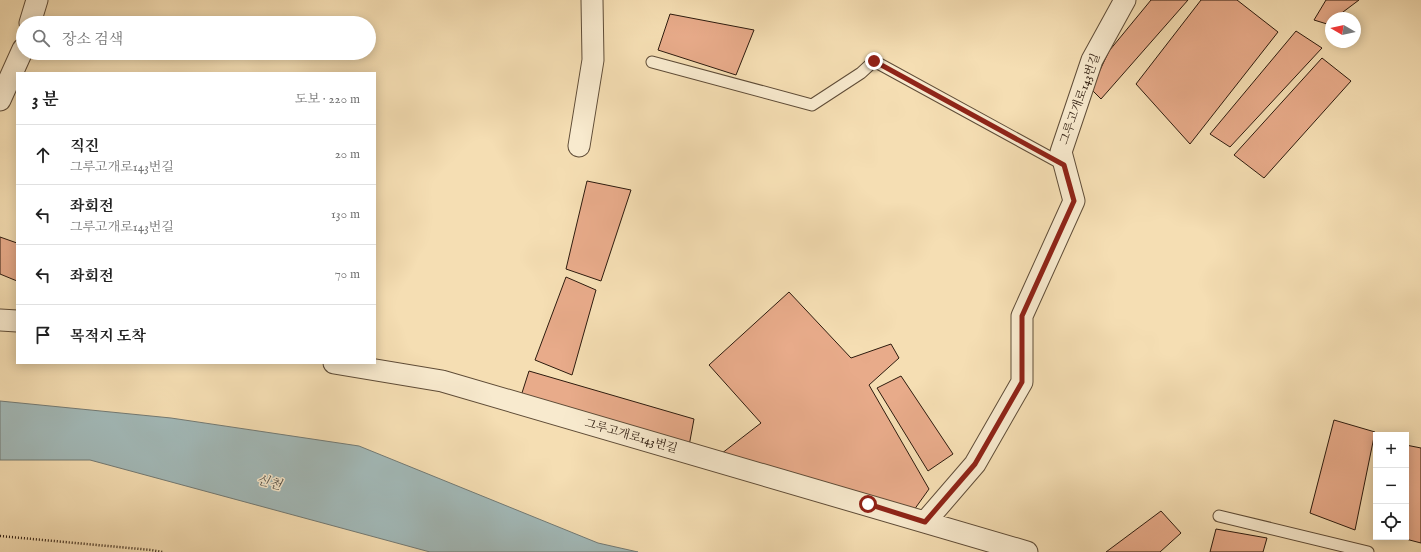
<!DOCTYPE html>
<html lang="ko">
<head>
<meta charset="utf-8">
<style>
	:root { --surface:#fff; --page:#f2f2f2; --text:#222; --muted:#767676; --line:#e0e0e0 }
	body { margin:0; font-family:"IM FELL English","Noto Serif KR",serif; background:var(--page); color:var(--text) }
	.controls { position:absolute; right:12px; bottom:12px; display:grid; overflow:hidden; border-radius:0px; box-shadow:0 2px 10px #0003 }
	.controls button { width:36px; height:36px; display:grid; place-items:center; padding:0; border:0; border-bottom:1px solid var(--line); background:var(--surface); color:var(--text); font:20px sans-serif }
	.compass { position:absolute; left:1325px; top:12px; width:36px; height:36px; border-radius:50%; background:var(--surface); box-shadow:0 2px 10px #0003; rotate:279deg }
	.stop { position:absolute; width:12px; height:12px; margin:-9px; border:3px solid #8f2418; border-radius:50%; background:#fff }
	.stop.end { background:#8f2418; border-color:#fff; box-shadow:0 1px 4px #0008 }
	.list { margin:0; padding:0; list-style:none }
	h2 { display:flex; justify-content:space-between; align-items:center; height:52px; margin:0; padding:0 16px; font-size:17px }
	h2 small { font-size:13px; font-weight:400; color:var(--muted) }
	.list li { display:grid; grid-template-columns:26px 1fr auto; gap:12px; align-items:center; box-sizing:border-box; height:60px; padding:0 16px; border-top:1px solid var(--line) }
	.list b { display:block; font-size:15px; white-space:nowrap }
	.list p { margin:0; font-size:13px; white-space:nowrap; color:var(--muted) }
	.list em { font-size:13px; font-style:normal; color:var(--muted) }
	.icon { flex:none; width:22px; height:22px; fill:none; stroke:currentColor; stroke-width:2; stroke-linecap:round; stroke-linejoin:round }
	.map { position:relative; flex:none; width:1421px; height:552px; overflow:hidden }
	.search { position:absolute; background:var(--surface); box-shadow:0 2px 10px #0003; left:16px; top:16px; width:360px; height:44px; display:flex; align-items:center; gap:10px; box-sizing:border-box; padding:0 14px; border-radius:22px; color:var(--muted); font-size:15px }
	.panel { position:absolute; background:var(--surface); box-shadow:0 2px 10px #0003; left:16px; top:72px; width:360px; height:292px; border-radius:0px }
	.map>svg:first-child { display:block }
</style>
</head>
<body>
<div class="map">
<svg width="1421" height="552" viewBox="0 0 1421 552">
	<rect width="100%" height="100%" fill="#f5deb3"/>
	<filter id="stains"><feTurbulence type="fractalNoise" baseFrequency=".005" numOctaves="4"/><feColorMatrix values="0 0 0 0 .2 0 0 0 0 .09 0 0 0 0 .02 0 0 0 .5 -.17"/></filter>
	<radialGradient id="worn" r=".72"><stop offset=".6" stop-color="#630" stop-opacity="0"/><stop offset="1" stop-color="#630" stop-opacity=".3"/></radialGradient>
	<path fill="#a2b9b8" stroke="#737a74" d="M0,401l171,17 188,28 239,97 40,9h-208l-340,-92h-90z"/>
	<path fill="#e8ab8a" stroke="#2d1b0e" d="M1151,0h37l-87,99 -10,-10 18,-38z
		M1201,0h36l41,32 -88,112 -54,-60z
		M1326,0h33l-24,18h-4v3l-4,3 -13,-4z
		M670,14l84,16 -18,45 -78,-25z
		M1296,31l26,17 -92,99 -20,-13z
		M1322,58l29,23 -87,97 -30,-23z
		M587,181l44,9 -30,91 -35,-12z
		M0,237l17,6v38l-17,-7z
		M566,277l30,13 -24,85 -37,-15z
		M789,292l62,66 40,-14 8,14 -30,27 60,104 -15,21 -197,-53 44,-34 -52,-58z
		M529,371l165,48 -5,27 -168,-50z
		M901,376l52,78 -25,17 -51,-83z
		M1334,420l41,12 -20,98 -45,-17z
		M1406,445l15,3v95l-23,-6h8z
		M1161,511l20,22 -21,19h-54z
		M1216,529l51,9 -4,14h-53z"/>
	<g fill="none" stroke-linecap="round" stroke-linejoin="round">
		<defs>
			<path id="service" d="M652,62l160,43 49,-32 13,-12 190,104
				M1219,516l149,36"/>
			<path id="minor" d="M30,23l7,-23
				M0,100l23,-51
				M579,146l14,-86 -1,-60
				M0,320l17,1
				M334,363l108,18 585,171
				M925,522l50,-58 47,-82v-66l52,-115 -13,-49 31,-92 33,-60"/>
		</defs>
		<use href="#service" stroke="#5f4c37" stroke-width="13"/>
		<use href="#minor" stroke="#5f4c37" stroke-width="23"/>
		<path stroke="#2d1b0e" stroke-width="2.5" stroke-dasharray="1 2" stroke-linecap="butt" d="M0,536l151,14 12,2"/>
		<use href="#service" stroke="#f8eace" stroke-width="11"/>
		<use href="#minor" stroke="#f8eace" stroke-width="21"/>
	</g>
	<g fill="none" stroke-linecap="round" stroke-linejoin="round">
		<path stroke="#8f2418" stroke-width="5" d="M868,504l57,18 50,-58 47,-82v-66l52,-115 -10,-36 -190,-104"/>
	</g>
	<g text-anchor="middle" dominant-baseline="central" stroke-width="3" stroke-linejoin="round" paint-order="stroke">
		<g font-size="12" fill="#2d1b0e" stroke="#f8eace">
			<text transform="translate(1080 99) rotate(-70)">그루고개로143번길</text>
			<text transform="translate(631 436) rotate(16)">그루고개로143번길</text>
		</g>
		<g font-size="13" font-style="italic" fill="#56524a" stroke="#f8eace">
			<text transform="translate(269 483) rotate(14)">신천</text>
		</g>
	</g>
	<rect width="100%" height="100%" filter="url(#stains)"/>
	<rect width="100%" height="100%" fill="url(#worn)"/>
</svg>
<div class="controls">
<button>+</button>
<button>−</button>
<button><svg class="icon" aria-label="locate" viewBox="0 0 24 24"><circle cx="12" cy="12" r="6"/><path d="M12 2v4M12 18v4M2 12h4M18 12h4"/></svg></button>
</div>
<svg class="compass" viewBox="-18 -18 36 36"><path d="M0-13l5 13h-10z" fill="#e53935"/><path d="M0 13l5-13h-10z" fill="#767676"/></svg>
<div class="stop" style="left:868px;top:504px"></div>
<div class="stop end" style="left:874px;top:61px"></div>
<div class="search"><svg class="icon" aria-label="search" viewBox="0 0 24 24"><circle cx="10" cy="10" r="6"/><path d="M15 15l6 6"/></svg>장소 검색</div>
<section class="panel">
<h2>3 분<small>도보 · 220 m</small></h2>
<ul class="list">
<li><svg class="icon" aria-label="ahead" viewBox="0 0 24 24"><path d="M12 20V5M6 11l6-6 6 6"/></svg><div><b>직진</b><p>그루고개로143번길</p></div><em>20 m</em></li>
<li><svg class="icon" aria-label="left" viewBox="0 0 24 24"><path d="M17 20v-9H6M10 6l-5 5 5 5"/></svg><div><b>좌회전</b><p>그루고개로143번길</p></div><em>130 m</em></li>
<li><svg class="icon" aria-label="left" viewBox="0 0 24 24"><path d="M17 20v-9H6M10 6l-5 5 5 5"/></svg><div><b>좌회전</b></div><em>70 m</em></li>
<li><svg class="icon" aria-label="arrive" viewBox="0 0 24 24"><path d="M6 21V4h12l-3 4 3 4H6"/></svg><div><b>목적지 도착</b></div></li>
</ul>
</section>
</div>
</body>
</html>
